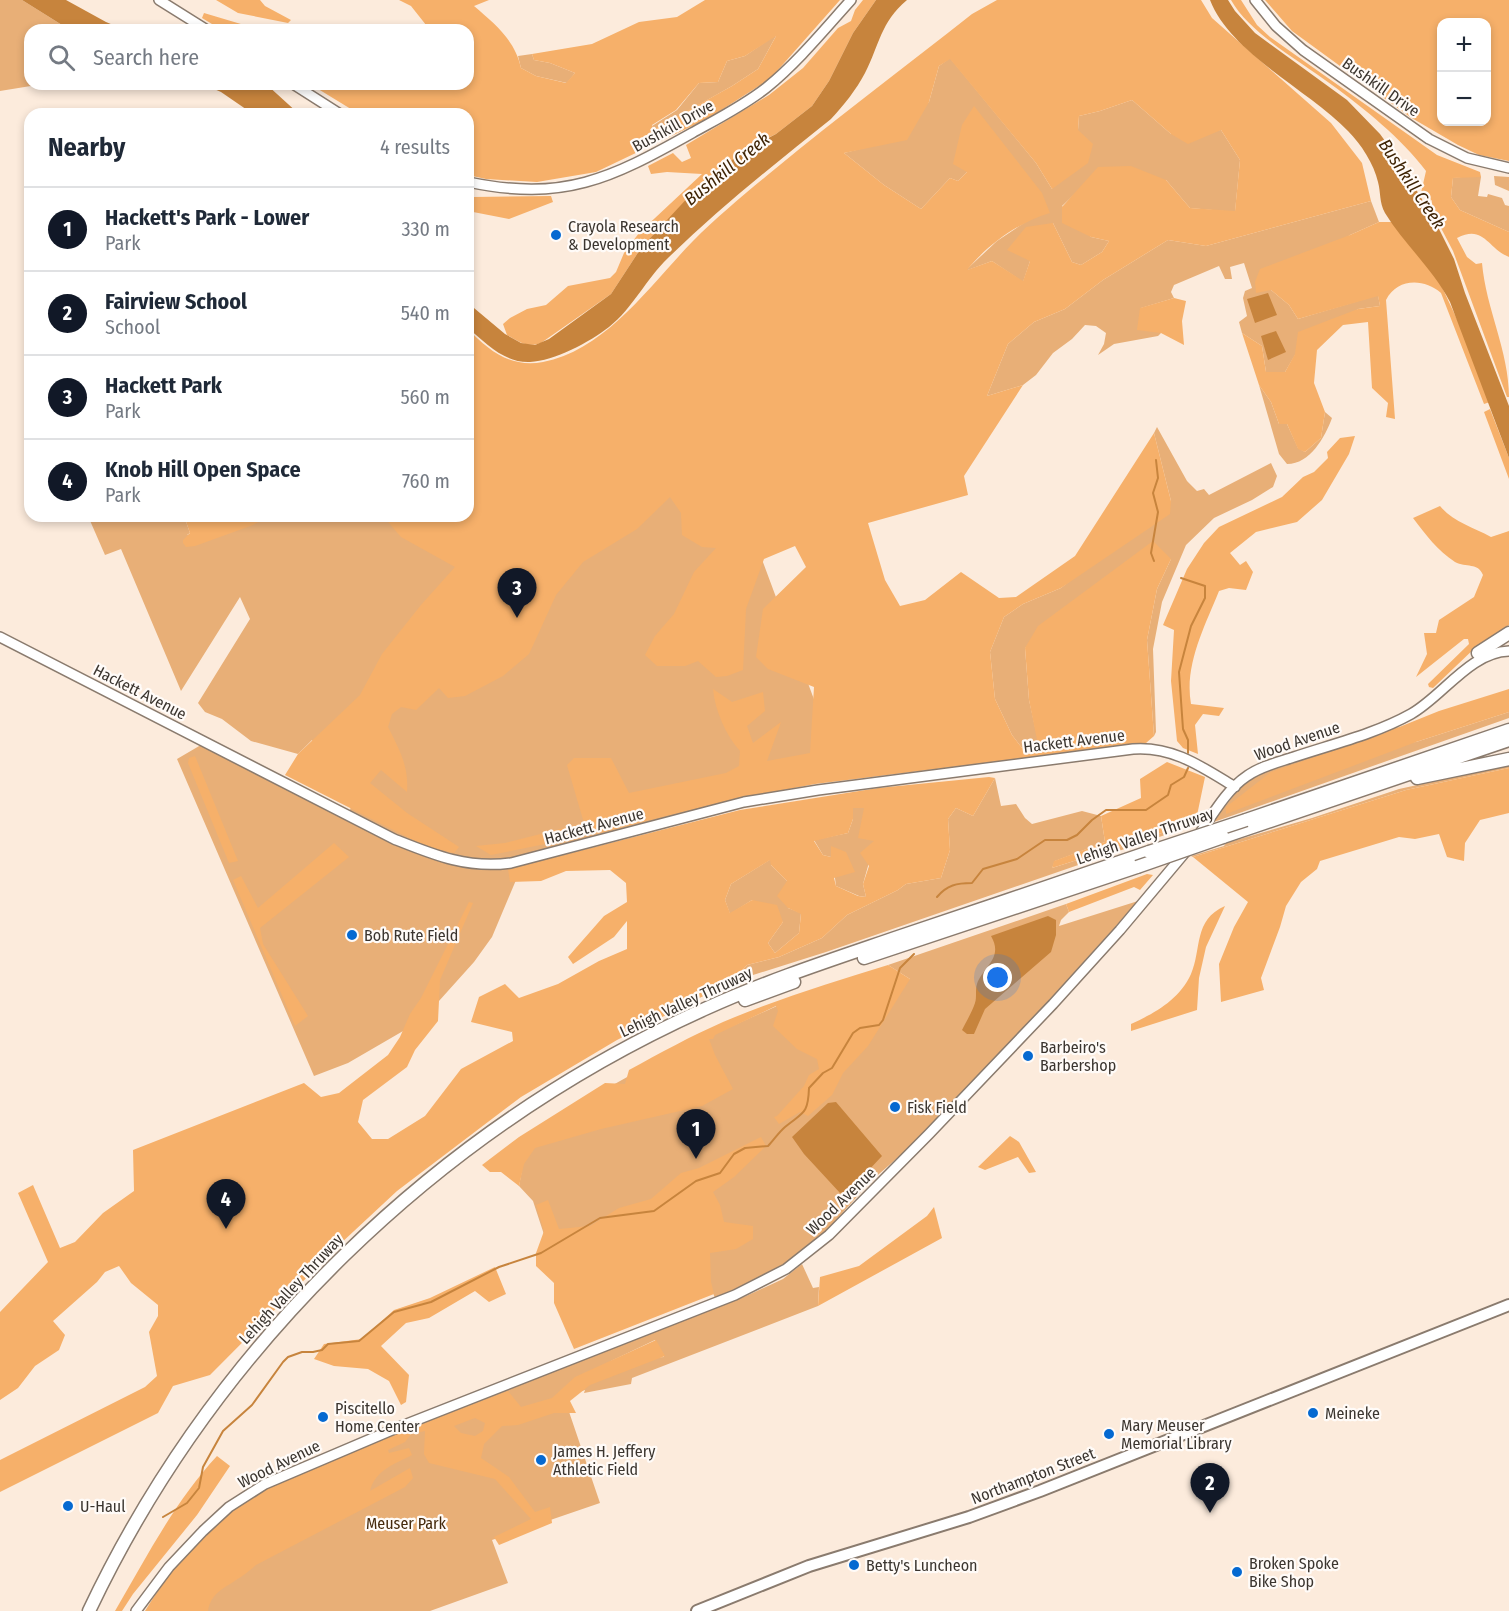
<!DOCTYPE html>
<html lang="en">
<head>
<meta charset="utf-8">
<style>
	:root { --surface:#fff; --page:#f6f6f7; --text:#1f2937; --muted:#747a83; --line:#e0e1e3; --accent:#111827 }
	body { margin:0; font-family:"Fira Sans Condensed",sans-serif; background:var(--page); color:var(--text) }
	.controls { position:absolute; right:18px; top:18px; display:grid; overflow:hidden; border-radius:12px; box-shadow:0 3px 9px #0003 }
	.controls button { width:54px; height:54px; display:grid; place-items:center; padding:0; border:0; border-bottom:2px solid var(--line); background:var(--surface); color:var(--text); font:30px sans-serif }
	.you { position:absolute; left:998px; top:978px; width:21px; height:21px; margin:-15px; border:4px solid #fff; border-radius:50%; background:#1a73e8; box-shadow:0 0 0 9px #1a73e833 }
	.badge { display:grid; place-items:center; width:39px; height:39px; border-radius:50%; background:var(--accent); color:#fff; font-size:20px; font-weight:700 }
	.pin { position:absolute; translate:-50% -50px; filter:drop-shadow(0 2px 3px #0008) }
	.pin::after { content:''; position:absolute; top:32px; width:21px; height:18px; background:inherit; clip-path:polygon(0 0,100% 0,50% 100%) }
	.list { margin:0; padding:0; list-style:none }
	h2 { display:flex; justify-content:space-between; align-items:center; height:78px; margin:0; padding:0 24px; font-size:26px }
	h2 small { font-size:20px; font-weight:400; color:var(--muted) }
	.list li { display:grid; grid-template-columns:39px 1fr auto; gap:18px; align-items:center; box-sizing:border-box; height:84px; padding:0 24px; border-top:2px solid var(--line) }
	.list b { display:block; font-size:22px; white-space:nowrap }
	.list p { margin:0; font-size:20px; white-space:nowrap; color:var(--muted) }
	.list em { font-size:20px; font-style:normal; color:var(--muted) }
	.icon { flex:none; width:33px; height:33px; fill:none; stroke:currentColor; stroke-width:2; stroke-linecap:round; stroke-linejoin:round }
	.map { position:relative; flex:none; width:1509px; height:1611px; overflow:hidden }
	.search { position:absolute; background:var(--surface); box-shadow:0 3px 9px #0003; left:24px; top:24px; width:450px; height:66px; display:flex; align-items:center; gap:15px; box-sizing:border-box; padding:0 21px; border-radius:18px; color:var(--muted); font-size:22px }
	.panel { position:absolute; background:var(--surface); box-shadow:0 3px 9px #0003; left:24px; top:108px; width:450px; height:414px; border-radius:18px }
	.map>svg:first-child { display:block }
</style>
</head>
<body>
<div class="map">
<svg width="1509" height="1611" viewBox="0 0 1509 1611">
	<rect width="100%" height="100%" fill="#fcebdc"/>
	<path fill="#e8af77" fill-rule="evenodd" d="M0,0h22l48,30h-40v54h13l-43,7z
		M777,34l-19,35 -26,17 -78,44 -2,-4 25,-16 22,-27 19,-1 9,-21 18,-5z
		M532,54l2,6 16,3 25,10 -8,10 -31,-7 -15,-8 -3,-12z
		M950,58l86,105 16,26 26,-59 1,-14 21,-5 32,-11 39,34 50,-4 19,30 -5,52 -45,-4 -24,-28 -87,10 -17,16 29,31 18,4 -7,11 -21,13 -9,-3 -19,-39 -23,38 -7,21 -31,-21 -27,10 32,-30 33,-22 -63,-47 -9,9 -8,-3 -29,31 -37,-24 -40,-32 28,-7 57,-44 10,-36z
		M1494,176l15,1v14l-14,-6z
		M1461,177h20l-3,19 9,1 1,-3 14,4 3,7 4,1v26l-49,-22 -9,-13 2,-19z
		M1371,201l8,21 -29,13 -79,55 18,15 9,14 80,-24 2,11 -22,3 -63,46 -10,17h-19l-4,-26 -20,-13 -3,-11 8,-6 -4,-18 2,-7 7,-3 -8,-25 -14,4 2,12h-7l-6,-13 -45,19 -3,7 3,6 -33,10 20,25 -3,3 -44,8 -16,11 6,-11 2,-11 -10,-7 -11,-1 -13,14 -19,14 -17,22 -13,10 -36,11 21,-52 26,-22 31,-13 38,-29 65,-40 38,6z
		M1259,385l12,17 8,22h8l11,24 7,4 16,-14 4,-26 7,6c-7,19 -22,46 -45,46l-8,-10z
		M611,394l146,152 84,226 -48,10 -49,20 -233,62 8,9 -27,64 -18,25 -44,49 -20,16 -62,36 -34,13 -137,-317 29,-17 142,73 3,-8 -39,-67 -14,14 -47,-13 -29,-22 -17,-7 -7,-9 52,-84 -10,-22 -59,94 -60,-142 -16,6 -17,-39h96l6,17 -3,2 53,-19h228z
		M1157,427l30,54 10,10 7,-2 5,6 62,-32 6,13 -4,11 -21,13 -38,18 -28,27 -24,57 -9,47 3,83 -2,4 -7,-96 10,-51 14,-30 -146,89 4,52 10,45 -17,3 -10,-13 -17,-36 -5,-47 14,-35 19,-13 38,-16 110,-87 -17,-68z
		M1509,712v6l-298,105 29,-35 22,-16 134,-45 4,1 -58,20 74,-6z
		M1509,765v3l-103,22 -213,67 -2,-1 33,-10 2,-3 86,-25 87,-29z
		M995,778l6,28 15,-2 9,14 7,6 50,-13 19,5 4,26 -50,19 -3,7 116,-37 -3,4 -339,117 -95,30 16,-17 32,-8 43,-19 25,-23 51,-25 8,-6 35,-6 9,-28 -2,-31 8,-11 17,8z
		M864,807l11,34 -12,43 3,13 -7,-1 -23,-10 -5,-39v10l-8,-2 -9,-15 34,-7 5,-14v-11z
		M771,859v6l16,16 1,27 13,5 -2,20 -24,20 -7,-10 15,-21 -31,-22 -22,14 -5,-14 6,-16z
		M1138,901c-49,57 -100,111 -151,166 -33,34 -64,70 -100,100 -22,18 -40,42 -60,63 -32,32 -70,51 -112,68l-2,-5 -134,48 -46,-140 -14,-15 3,-16 -7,-24 46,-32 102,-57 125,-56 122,-22 -22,-14 178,-61 3,8 -8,8 -2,6z
		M802,1264l11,24 6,-1 -1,19 -186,72 -1,6 -47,9 1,-3 -21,7 36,106 -108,37 16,43 -78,28h-265l6,-38 24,-28 165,-98 386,-151 37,-17zM655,1340l9,17 -53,4z"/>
	<path fill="#f6b06a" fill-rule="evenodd" d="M216,0h44l5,6 26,14 -3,3 -50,-10z
		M399,0h90l-15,6c21,18 41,34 47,62l15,8 30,7 9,-10 -25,-10 -16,-3 -2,-6 60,-10 47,-22 38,-5 28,-17h135l-70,79 -61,39 -113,54 -59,10 -51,-3 -18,-4v-61h-109l-49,-30h89l3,5h6l4,-5h56v-54h-38l-19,-24zM776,36l-18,33 -26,17 -79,44 -1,-5 24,-15 23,-27 19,-1 9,-21 18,-5z
		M863,0h13l-23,33 -24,48 -17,25 -36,28 -23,11 -45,33 -67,70 -30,46 -70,49c-14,5 -22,-1 -34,-8l-4,-11 7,-6 17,-9 19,-4 22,-19 42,-8 6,-6 8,-19 15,-20 63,-59 -35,-2 -16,2 -3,-8 25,-13 9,9 9,-4 -5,-13 83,-50 34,-27 35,-40 13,-7 4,-11z
		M997,0h204l11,18 119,105 31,40 9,38 -165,45 -38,-6 -65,40 -38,29 -31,13 -26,22 -21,52 36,-11 -59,91 4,19 -100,28 17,57 15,26 25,-6 36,-28 38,26 17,-1 59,-41 79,-123 17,68 -1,13 -109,74 -38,16 -19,13 -14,35 5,47 17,36 10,13 16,-3 -9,-45 -4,-52 13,-22 115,-85 18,18 -14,30 -10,51 7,96 -8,7 -331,41 -93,18 -132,33 -99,20 -15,-9 29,-3 79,-20 -17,-58 7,-7h37l18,35 97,-20 13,-7 1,-15c-14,-16 -25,-40 -27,-62l19,13 31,-10 2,19 -18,15 6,17 28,-21 -14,39 43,-8 4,-66 -46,-18 -12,-12 7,-48 43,-42 -11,-21 -31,13 -18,50 -3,61 -16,6 -11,1 -18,-16 -13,5h-28l-12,-11 10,-19 19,-22 20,-42 22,-24 -14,-1 -20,-12 -1,-22 -11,-16 -33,32 -54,33 -27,33 -27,59 -26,22 -38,20 -17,2 -9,-10 -23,22 -15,-3 -9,7 -4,13c11,22 21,39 19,65l-26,-22 -11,13 37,30 52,34 -5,6 -27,-6 -142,-72 13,-21 62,-59 22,-41 39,-49 34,-38 -54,-30 -18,-21h85v-187c21,22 43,39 75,33 63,-12 107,-77 150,-121 25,-25 54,-49 82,-72 64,-53 131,-103 197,-155zM950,59l86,104 16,26 36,-26 5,-19 -15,-14 1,-14 21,-5 32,-11 39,34 17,10 33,-14 19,30 -5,51 -45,-3 -24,-28 -35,-14 -33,1 -36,40v16l29,14 18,4 -7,11 -21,13 -9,-3 -19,-39 -27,4 -19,23 23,11 -7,20 -31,-20 -25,9c20,-25 52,-48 83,-57l-8,-20 -68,-87 -12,19 -9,39 14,8 -9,9 -8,-3 -29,31 -37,-24 -40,-32 63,-13 22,-38 10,-36z
		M1231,0h10l16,25 13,12 167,118 43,17 1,5 -28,1 -2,19 9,13 49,22v25c-22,-9 -25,-33 -52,-19l10,19 9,7 6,-1c4,46 27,88 27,134h-2l-54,-146 -23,-44 2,-6 -7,-8h-4l5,-22c-25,-33 -61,-62 -94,-86 -32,-24 -82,-51 -101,-85z
		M1265,0h244v161l-30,-6 -21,-10 -48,-28 -118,-86zM1442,22h44v100h-44z
		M204,13l57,17h-39l-20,-12z
		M551,196l2,6 -44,17 -41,-8v-9l5,-5z
		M1379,222h17l44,61 23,49 27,70 -6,2 -43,-111c-17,-15 -44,-15 -55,7l9,119 -9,-2 2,-14 -16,-15 -4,-66 -25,3 -26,25 -3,33 11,29 -4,26 -16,14 -7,-3 -11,-25h-8l-8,-22 -12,-17 -17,-52 20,13 4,26h19l10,-18 3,-22 60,-23 22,-3 -2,-10 -80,23 -9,-14 -18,-15 -15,3 -1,-11 5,-13 90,-34z
		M1174,298l12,3 -4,20 2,24 -23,-12 -24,-3 3,-22z
		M1490,409l19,49v21l-25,-67z
		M1355,436l-6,18 -27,46 -25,22 -41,10 -26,21 10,12 6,-4 7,11 -7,18 -17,-2 -10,3c-14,35 -35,74 -28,113l33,4 -5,8 -16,-2 -8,11 3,29 -15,-6 -6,-7 -6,-60 3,-51 -11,-5 24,-56 17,-26 15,-16 63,-30 21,-20 11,-5 14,-14 -1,-6 13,-14z
		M1440,506c13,16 33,21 51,31l18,-6v94l-32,21 -44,42 -4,-1 -1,-3 41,-40 -1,-5h-4l-48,38 11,-23 -3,-21h12l3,-13 35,-23 9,-22c-5,-13 -17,-7 -28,-13 -17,-11 -30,-28 -42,-44z
		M184,516h85l-16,9 -58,21 -9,1 -3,-4v-3l7,-7z
		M1509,689v23l-93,30 -190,72v-7l45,-35 111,-38 57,-23z
		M195,756l43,105 -9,2 -41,-100 1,-5z
		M1167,762l38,15 -10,48 -27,6 -116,37 2,-7 51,-19 -4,-26 40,-18 -1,-19z
		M1509,768v45l-29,7 -15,23 -1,18 -17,-4 -8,-23 -24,5 -16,-2 -79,24 -3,8 -16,13 -15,24 -6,21 -19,51 3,12 -43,12 -2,-38 15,-37 14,-25 -55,-45 213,-67z
		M989,777l6,1 -22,38 -17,-8 -8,11 2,31 -9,28 -35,6 -8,6 -51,25 -25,23 -43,19 -32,8 -16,17 -114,58 -96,57 -124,94 -58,54 -129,130 -37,11 -15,27 -158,79v-32l145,-73 12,-11 -8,-44 9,-16v-11l-27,-22 -12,-17 -14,6 -8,10 -44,39 12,14 -6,15 -24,16 -17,22 -18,12v-88l48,-50 -30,-69 15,-8 27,63 15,-6 28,-29 31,-22 -1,-41 171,-67 17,14 18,-4 49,-38 12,-18 10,-23 11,-16 48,-96 4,1 -33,77 -2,41 -23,29 -8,17 -44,33 -5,22 14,17h16l37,-23 36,-47 52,-28 -1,-9 -41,-10 8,-25 26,-13 14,14 39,-14 41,-23 28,-12v-28l-13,16 -41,27 -5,-7 36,-41 23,-14 -1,-19 -16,-13 -44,1 -25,10 -31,1 -2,-13 232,-59 138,-22zM853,808h11l-6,30 16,3 -14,12 9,13 -6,18 3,13 -8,-1 -22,-10 -2,-8 21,-6 -9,-20 -15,-6v11l-8,-2 -9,-14 34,-8 5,-14zM770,860l1,5 16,16 -10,15 11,12 13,6 -2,19 -24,20 -7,-10 15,-21 -6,-17 -25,-5 -22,13 -5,-13 6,-16z
		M334,843l15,14 -89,71 3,16 45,72 -13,10 -62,-146 8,-4 17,32z
		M1147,874l6,1 -13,15 -6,-3 -65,25 -3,-8z
		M1225,906l-19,41 -7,31 -2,32 -66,21v-7c24,-11 48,-24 60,-50 11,-25 2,-54 34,-68z
		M888,965l22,14 -42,67 -25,27 -11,22 -24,21 -8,-4 -21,12 -5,-7 3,-1 27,-30 5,-11 10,-6 -2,-10 -20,-10 -24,-23 5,-15 -2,-5 -61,29 -2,4h-4l6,16 18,34 -31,17 -101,23 -66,19 -11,16 -5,22 -18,-14h-11l-8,-7 37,-28 86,-54 20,1 4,-14c31,-17 62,-34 94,-48 54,-23 110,-40 165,-57z
		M1010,1136l9,6 17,30 -7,1 -11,-16 -33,13 -7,-3z
		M761,1137l5,9 -32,31 -21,15 7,13 4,17 29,4v13l-17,10 -26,4 1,29 3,12 -140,55 -20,-46v-20l-18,-17v-13l8,-22 -8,-26 12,-5 11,29 31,-3 29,-18 32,-9 30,-26 18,-5z
		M934,1207l8,31 -124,68 2,-29 39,-11 68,-50z
		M495,1267l11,27 -17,8 -14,-11 -46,27 -23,5 -25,23 28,29 -3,27 -5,3 -12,-24 -21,-12 -34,-3 -20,-7 10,-15 38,-5 32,-29 36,-12z
		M656,1340l9,16 -75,29 -20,16 6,12h-22l-36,12 -16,1 -18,18 -3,14 28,19 26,35 15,-5 2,16 -53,22 -5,-8 37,-18 -36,-40 -66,-16 -5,-9 1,-23 -14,3 -6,8 -17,8 1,3 20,-5 3,7c-17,9 -37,15 -42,36l40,-23 3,10 -8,9 -149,78c-6,5 -13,11 -20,15 -13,9 -25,13 -28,31h-63c25,-41 58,-81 97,-108 25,-18 55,-28 82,-40 61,-26 123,-49 184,-72l13,16 31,-9 23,-21zM475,1418l10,5 -2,8 -8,5 -14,-3 -7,-7z
		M217,1456l13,10 -33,49 -64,79 -11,17h-7c31,-53 60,-110 102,-155z"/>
	<path fill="#c7843d" d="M22,0h44l40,22 19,8h-55z
		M876,0h31c-27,23 -27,44 -42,73 -9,17 -21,32 -34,46 -56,45 -112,89 -163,139 -22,21 -35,50 -59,69 -19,15 -55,34 -79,35 -26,1 -44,-19 -62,-34v-25l37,31 16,9 14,2 14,-6 62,-45 30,-46 52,-56 50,-41 33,-17 36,-28 17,-25 24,-48z
		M1210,0h18l7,11 20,22 92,67 33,34 16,22 39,65 19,38 11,34 44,113v52l-59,-156c-17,-33 -46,-58 -65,-89 -6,-11 -4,-20 -7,-31 -4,-18 -17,-38 -30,-51 -39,-41 -117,-77 -138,-131z
		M203,84h63l33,30h-46l-32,-22z
		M1268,293l9,22 -22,8 -8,-24z
		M1276,331l10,21 -18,8 -7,-24z
		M1048,916l8,4v15l-5,17 -66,57 -11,25h-7l-5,-4c4,-8 10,-18 13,-27 2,-6 0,-13 2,-19 6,-17 27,-26 14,-48z
		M836,1102l46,54 -31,33 -11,4 -36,-39 -12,-17 36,-34z"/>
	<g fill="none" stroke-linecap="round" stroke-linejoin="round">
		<path stroke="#c7843d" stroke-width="2" d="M1154,561l-3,-8 7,-41 -5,-19 5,-15 -2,-18
			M1181,578l24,8v12l-14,28 -12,46 4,57 5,11v13
			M937,897c10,-12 20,-14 35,-14l11,-14 34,-10 28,-19h22l10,-5 15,-15 14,-10h40l22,-15 3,-10 13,-8 4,-9
			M163,1517l24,-14 12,-15 4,-21 20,-36 29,-26 31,-43 5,-5 14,-5h11l9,-2 6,-6 31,-3 35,-29 37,-10 68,-35 42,-14 59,-35 54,-7 42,-30 24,-8 14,-19 11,-6 23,-2c6,-6 10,-13 17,-19 18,-15 23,-12 24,-39l14,-15 9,-5 21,-35 7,-5 19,-3 4,-5 17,-52 14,-14"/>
		<defs>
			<path id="secondary" d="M159,0l48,30
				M1255,0l21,26 27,24 126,89 38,19 42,10
				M293,84l47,30
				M468,182c96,20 142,-3 224,-49 25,-14 51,-27 74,-45 31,-25 58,-58 85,-88
				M0,637l394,202c40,16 73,30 117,24l233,-61 74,-12 315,-41c40,-3 69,18 102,38
				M1198,836c14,-20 28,-46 49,-60 14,-10 32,-14 47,-19 39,-13 81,-23 117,-43 32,-18 59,-62 98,-63
				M136,1611l33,-44 34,-36 26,-24 36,-23 134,-57 336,-132 51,-26 43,-34 100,-101 124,-130 67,-74 68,-81"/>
			<path id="primary" d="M697,1611l112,-45 160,-49 71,-26 469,-186"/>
			<path id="highway" d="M1478,653l31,-20
				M1417,778l92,-19
				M1246,820l263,-90
				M1223,837l286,-97
				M864,958l273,-91
				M745,1000l49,-18
				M89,1611c126,-266 350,-483 618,-603 62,-28 127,-49 191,-71 84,-28 167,-56 251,-85"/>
		</defs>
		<use href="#secondary" stroke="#8a7b6e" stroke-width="12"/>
		<use href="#primary" stroke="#8a7b6e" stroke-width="14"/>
		<use href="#highway" stroke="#8a7b6e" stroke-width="15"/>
		<use href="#secondary" stroke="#fff" stroke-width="9"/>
		<use href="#primary" stroke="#fff" stroke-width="10"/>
		<use href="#highway" stroke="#fff" stroke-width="12"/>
		<defs>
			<path id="highway-bridge" d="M1149,852l97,-32
				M1137,867l86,-30"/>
		</defs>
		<use href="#highway-bridge" stroke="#8a7b6e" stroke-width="15" stroke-linecap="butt"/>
		<use href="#highway-bridge" stroke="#fff" stroke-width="12"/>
	</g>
	<g fill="#0569d1" stroke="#fffbf8" stroke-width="2">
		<circle cx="556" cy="235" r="6"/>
		<circle cx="352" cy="935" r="6"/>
		<circle cx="1028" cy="1056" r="6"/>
		<circle cx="895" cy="1107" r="6"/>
		<circle cx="1313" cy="1413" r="6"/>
		<circle cx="323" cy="1417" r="6"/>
		<circle cx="1109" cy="1434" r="6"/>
		<circle cx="541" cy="1460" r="6"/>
		<circle cx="68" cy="1506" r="6"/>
		<circle cx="854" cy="1565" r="6"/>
		<circle cx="1237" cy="1572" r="6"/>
	</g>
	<g text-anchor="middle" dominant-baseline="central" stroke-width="4.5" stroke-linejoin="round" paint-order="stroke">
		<g font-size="16" fill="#3b352f" stroke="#fffbf8">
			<text transform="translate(1381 87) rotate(35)">Bushkill Drive</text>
			<text transform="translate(673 126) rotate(-29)">Bushkill Drive</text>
			<text transform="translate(140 692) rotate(27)">Hackett Avenue</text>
			<text transform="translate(1074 741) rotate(-7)">Hackett Avenue</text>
			<text transform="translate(1297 741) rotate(-19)">Wood Avenue</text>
			<text transform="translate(594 826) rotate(-15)">Hackett Avenue</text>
			<text transform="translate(1145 836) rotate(-19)">Lehigh Valley Thruway</text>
			<text transform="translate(686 1002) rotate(-25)">Lehigh Valley Thruway</text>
			<text transform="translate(841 1201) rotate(-44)">Wood Avenue</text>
			<text transform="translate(291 1289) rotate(-47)">Lehigh Valley Thruway</text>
			<text transform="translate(279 1464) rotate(-26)">Wood Avenue</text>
			<text transform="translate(1033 1476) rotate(-21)">Northampton Street</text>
		</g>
		<g font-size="16" fill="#3b352f" stroke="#fffbf8" text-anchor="start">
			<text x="568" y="226">Crayola Research<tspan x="568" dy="18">&amp; Development</tspan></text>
			<text x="364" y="935">Bob Rute Field</text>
			<text x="1040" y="1047">Barbeiro's<tspan x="1040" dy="18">Barbershop</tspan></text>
			<text x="907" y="1107">Fisk Field</text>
			<text x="335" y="1408">Piscitello<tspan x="335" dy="18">Home Center</tspan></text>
			<text x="1325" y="1413">Meineke</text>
			<text x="1121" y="1425">Mary Meuser<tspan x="1121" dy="18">Memorial Library</tspan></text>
			<text x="553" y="1451">James H. Jeffery<tspan x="553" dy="18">Athletic Field</tspan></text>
			<text x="80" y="1506">U-Haul</text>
			<text x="1249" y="1563">Broken Spoke<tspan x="1249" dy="18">Bike Shop</tspan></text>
			<text x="866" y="1565">Betty's Luncheon</text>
		</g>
		<g font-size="16" fill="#45290b" stroke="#fffbf8">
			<text x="406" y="1523">Meuser Park</text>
		</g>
		<g font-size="18" font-style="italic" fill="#3e2304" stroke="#fffbf8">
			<text transform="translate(727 169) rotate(-39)">Bushkill Creek</text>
			<text transform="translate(1412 184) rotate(56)">Bushkill Creek</text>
		</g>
	</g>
</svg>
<div class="controls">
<button>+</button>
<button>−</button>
</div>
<div class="you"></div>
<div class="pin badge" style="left:696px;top:1159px">1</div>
<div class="pin badge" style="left:1210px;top:1513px">2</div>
<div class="pin badge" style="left:517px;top:618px">3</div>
<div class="pin badge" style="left:226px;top:1229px">4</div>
<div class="search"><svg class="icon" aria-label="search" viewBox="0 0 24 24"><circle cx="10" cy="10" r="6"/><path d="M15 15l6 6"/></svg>Search here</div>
<section class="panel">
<h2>Nearby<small>4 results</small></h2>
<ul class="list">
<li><span class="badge">1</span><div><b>Hackett's Park - Lower</b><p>Park</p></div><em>330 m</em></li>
<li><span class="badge">2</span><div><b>Fairview School</b><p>School</p></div><em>540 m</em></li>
<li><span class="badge">3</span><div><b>Hackett Park</b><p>Park</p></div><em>560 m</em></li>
<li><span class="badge">4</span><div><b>Knob Hill Open Space</b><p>Park</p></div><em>760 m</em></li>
</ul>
</section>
</div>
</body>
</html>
